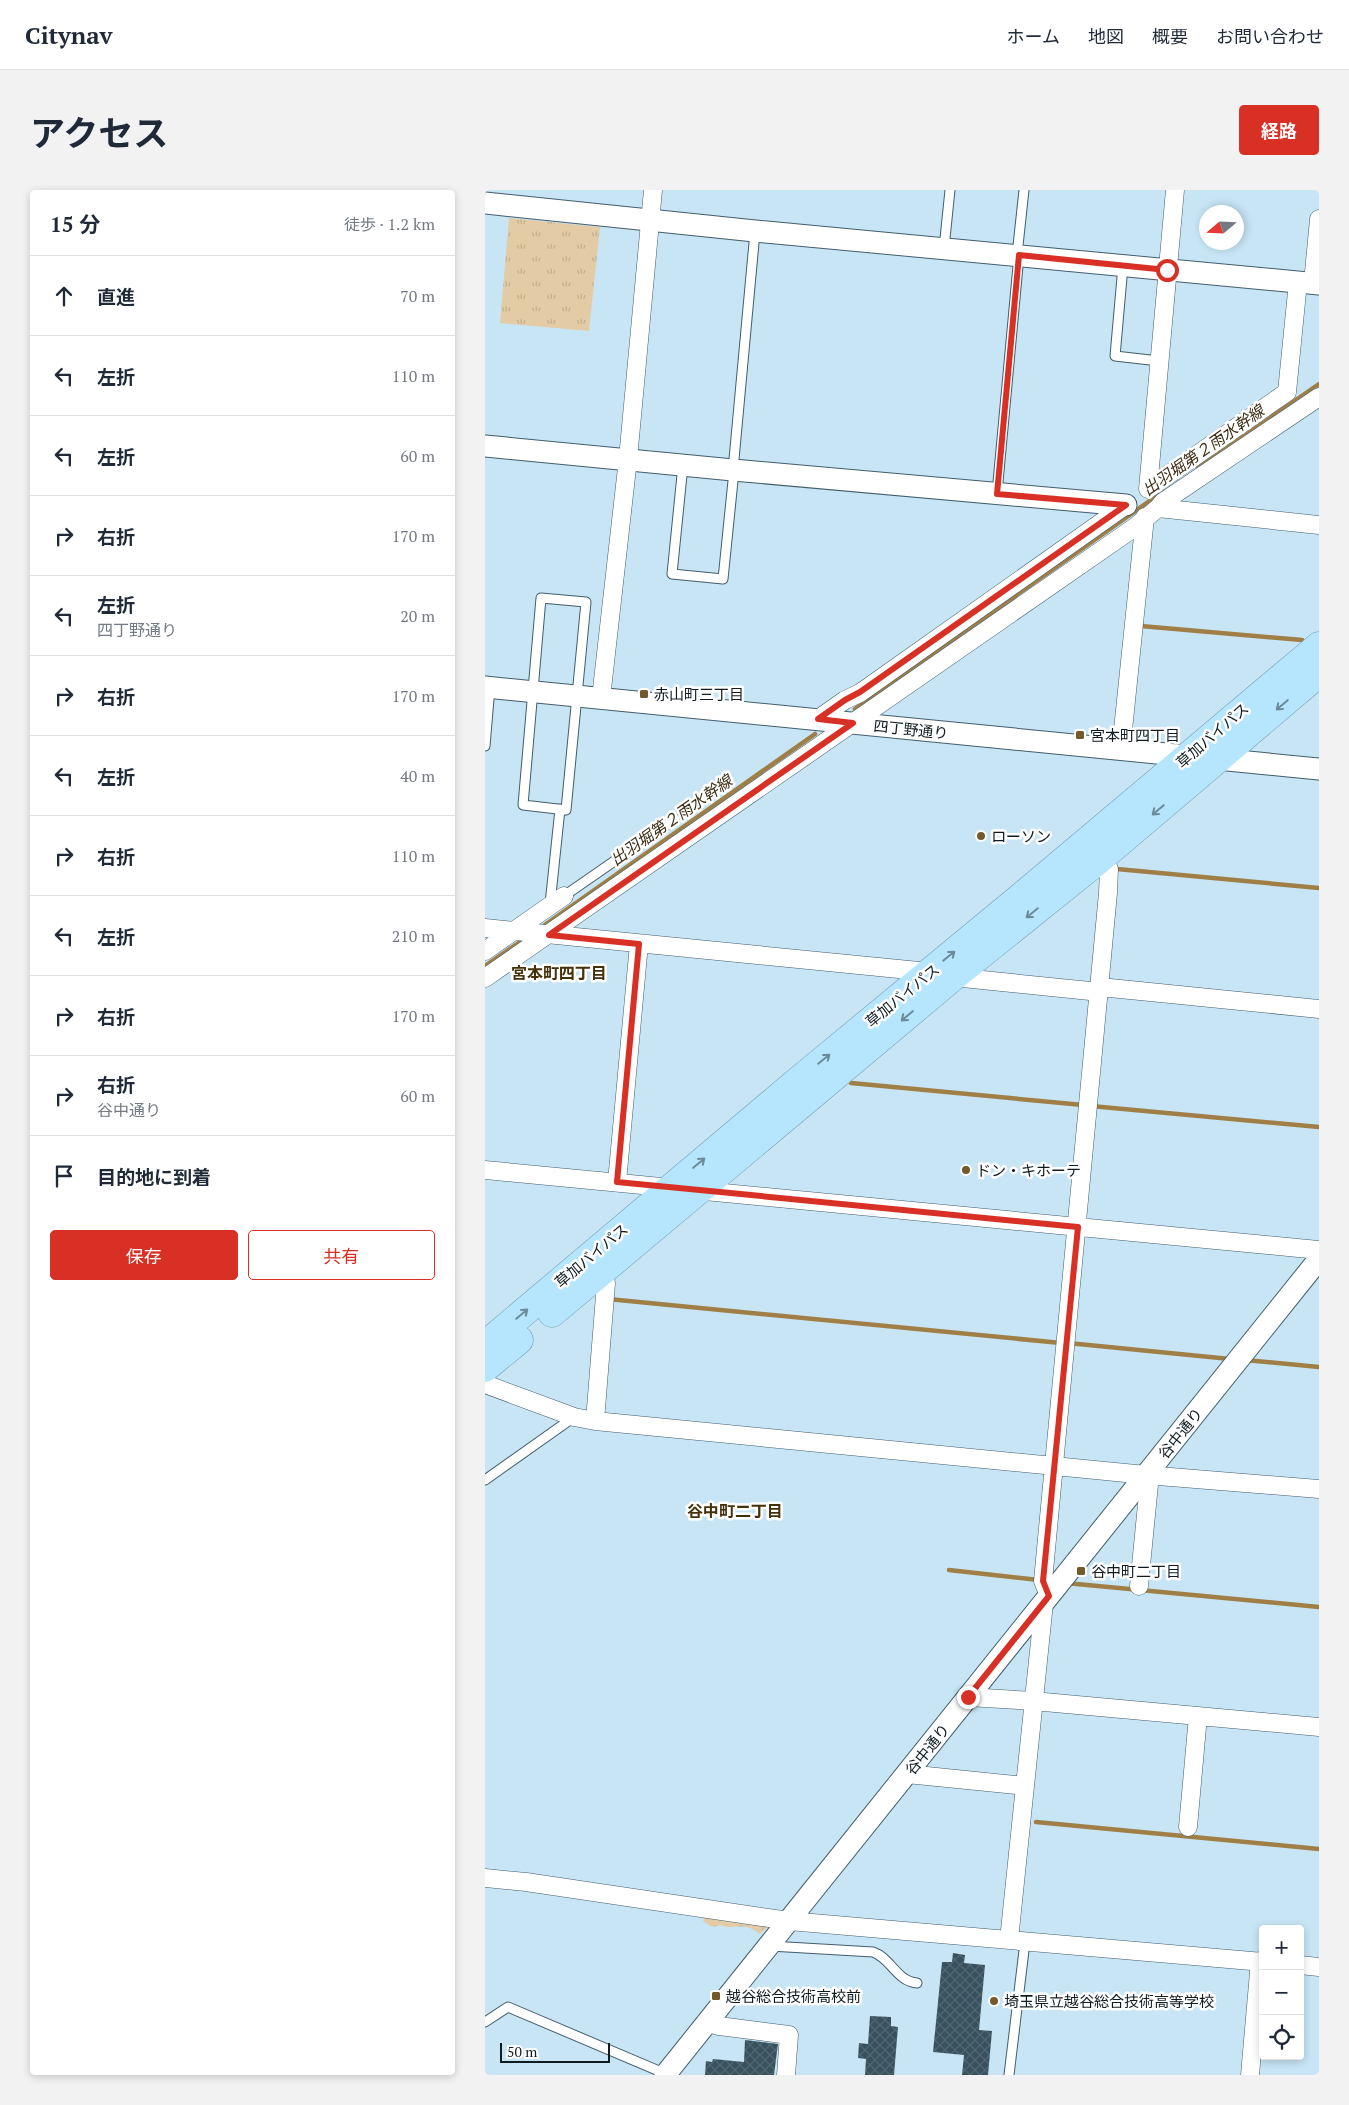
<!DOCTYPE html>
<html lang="ja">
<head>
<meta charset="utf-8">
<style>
	:root { --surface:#fff; --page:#f2f2f3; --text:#1f2937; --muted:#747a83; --line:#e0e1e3; --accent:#d93025 }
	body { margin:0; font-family:"PT Serif","Noto Sans JP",serif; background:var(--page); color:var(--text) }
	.controls { position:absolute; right:15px; bottom:15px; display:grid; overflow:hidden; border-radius:5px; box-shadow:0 2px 8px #0003 }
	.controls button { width:45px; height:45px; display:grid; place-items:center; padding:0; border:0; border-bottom:1px solid var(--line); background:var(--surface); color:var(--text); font:25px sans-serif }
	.compass { position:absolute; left:714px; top:15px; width:45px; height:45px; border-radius:50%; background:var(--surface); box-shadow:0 2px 8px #0003; rotate:251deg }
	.scale { position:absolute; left:15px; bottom:12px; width:110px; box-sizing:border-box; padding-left:5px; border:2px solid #101b21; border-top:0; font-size:14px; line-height:18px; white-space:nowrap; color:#101b21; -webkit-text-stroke:4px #fff; paint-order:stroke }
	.stop { position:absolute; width:15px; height:15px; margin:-11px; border:4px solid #d93025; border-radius:50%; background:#fff }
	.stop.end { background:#d93025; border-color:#fff; box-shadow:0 1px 5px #0008 }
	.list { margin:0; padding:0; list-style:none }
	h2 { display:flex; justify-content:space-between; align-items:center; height:65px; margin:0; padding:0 20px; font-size:21px }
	h2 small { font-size:16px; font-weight:400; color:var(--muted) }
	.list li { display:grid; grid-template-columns:32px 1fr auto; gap:15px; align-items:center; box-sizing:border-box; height:80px; padding:0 20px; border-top:1px solid var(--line) }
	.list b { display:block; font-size:19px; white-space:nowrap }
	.list p { margin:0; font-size:16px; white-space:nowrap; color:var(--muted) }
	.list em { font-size:16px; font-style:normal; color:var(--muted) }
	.actions { display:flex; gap:10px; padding:15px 20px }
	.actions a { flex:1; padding:11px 0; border:1px solid var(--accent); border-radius:5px; text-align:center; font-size:18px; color:var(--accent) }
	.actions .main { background:var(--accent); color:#fff }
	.icon { flex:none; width:28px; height:28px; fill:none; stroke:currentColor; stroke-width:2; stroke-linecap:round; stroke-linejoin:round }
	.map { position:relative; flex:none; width:834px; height:1885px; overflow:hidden; border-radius:5px }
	header { display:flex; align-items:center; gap:30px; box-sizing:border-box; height:70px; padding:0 25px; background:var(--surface); border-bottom:1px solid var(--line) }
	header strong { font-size:24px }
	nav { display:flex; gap:28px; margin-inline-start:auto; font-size:18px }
	.intro { display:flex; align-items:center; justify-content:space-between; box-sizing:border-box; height:120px; padding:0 30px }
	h1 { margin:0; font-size:35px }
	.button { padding:12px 22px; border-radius:5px; background:var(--accent); color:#fff; font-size:18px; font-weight:700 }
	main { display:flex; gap:30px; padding:0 30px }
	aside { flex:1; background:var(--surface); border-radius:5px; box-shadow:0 2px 8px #0003 }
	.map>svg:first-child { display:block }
</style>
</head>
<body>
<header>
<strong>Citynav</strong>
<nav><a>ホーム</a><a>地図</a><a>概要</a><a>お問い合わせ</a></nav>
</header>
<div class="intro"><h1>アクセス</h1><a class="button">経路</a></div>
<main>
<aside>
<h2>15 分<small>徒歩 · 1.2 km</small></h2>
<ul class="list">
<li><svg class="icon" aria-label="ahead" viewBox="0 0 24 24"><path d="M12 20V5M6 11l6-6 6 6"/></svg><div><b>直進</b></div><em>70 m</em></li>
<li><svg class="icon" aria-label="left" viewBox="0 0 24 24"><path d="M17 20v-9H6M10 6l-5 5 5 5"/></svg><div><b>左折</b></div><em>110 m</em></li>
<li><svg class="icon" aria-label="left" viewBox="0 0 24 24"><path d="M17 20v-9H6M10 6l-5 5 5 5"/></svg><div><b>左折</b></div><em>60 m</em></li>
<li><svg class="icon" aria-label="right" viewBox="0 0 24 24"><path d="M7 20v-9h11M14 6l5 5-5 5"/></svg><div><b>右折</b></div><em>170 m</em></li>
<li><svg class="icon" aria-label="left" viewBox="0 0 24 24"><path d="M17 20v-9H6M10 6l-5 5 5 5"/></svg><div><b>左折</b><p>四丁野通り</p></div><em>20 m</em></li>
<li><svg class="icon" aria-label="right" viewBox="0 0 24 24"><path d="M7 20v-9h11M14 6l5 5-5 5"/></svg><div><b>右折</b></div><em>170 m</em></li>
<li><svg class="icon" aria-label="left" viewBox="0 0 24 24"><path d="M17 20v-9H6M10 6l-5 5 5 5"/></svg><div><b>左折</b></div><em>40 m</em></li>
<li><svg class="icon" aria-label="right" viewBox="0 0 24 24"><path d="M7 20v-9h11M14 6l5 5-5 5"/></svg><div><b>右折</b></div><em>110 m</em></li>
<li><svg class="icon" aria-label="left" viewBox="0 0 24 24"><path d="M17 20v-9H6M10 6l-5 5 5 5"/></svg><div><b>左折</b></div><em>210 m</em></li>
<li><svg class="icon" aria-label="right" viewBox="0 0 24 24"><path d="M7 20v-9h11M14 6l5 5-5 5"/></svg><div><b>右折</b></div><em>170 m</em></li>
<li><svg class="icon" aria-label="right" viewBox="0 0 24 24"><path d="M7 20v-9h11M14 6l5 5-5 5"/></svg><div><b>右折</b><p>谷中通り</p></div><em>60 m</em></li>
<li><svg class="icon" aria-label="arrive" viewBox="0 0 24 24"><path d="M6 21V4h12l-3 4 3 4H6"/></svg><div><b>目的地に到着</b></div></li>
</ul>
<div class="actions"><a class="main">保存</a><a>共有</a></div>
</aside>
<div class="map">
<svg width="834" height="1885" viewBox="0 0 834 1885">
	<defs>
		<pattern id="forest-crowns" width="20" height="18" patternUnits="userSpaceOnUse" patternTransform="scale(1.25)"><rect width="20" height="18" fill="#e3cca5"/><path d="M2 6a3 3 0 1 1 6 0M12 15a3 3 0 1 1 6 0" fill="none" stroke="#c2af8e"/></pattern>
		<pattern id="park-tufts" width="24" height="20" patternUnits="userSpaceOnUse" patternTransform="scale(1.25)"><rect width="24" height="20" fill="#e3cca5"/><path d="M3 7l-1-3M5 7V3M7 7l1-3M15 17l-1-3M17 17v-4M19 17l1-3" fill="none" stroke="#c2af8e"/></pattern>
		<pattern id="building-cross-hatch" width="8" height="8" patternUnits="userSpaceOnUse" patternTransform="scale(1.25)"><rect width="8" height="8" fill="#38515e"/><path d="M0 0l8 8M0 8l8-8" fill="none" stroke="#516671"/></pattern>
	</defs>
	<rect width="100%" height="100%" fill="#c7e5f5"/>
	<path fill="url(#forest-crowns)" d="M219,1725l65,10 -9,9c-16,-14 -28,-3 -39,-9l-9,2 -9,-6z"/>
	<path fill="url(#park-tufts)" d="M24,28l91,9 -11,104 -89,-8z"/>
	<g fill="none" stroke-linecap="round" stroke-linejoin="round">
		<path stroke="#9f7f46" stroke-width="4.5" d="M713,278l121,-84
			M656,436l161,14
			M370,519l303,-214
			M632,679l202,19
			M57,737l273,-193
			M0,776l35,-24
			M366,893l232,22
			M606,916l228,21
			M123,1109l453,44
			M583,1153l162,16
			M760,1170l74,7
			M464,1380l90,10
			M581,1393l253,24
			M551,1632l283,27"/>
	</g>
	<path fill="url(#building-cross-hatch)" d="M468,1763l12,2 -1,8 21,2 -6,65 13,1 -4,44h-26l2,-20 -31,-3 9,-90h10z
		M385,1826l21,1v9l7,1 -4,48h-29l1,-16 -8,-1 1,-15 9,1z
		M260,1850l33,4 -4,31h-69l1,-14 6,1 1,-3 31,3z"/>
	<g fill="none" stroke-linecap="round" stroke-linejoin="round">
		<defs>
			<path id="service" d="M459,58l6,-58
				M532,65l7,-65
				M638,76l-8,90 44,5
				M198,275l-11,109 51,5 11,-108
				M248,280l22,-238
				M512,303l22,-238
				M56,408l45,4 -20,208 -43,-5z
				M0,556l5,-59
				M79,706l111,-77
				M65,714l10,-95
				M0,1290l89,-63
				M285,1756l103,6c18,6 23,29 44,31
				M0,1832l23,-15 158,67
				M524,1885l16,-133"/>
			<path id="minor" d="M690,0l-27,299 139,-97 11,-110
				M828,93l6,-64
				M673,318l5,-6 156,-105
				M116,508l27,-239 25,-269
				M333,529l27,-19 15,-7 266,-188
				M636,559l24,-232
				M0,738l444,44
				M0,761l79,-55
				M468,787l147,15
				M0,788l650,-451 23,-19 161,17
				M615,797l219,22
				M0,980l834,80
				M132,992l22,-238
				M0,1194l89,33 21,4 551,54 173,14
				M110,1231l11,-138 -7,-9
				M654,1396l11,-112
				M564,1406l-6,-15 65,-688 1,-24 -8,-11
				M483,1507l65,4 286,26
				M422,1584l118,12
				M703,1637l10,-111
				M0,1688l41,4 263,39 474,41
				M524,1750l35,-337
				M815,1775l19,2
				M223,1833l11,3 70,9 -3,40
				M765,1885l10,-114"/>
			<path id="tertiary" d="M0,13l270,28 564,53
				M0,256l248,24 393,35
				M0,497l834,82
				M180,1885l654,-816"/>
			<path id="trunk" d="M67,1123l401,-336 148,-119 218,-185
				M0,1155l314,-265 223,-184 297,-250
				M0,1178l34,-28"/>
		</defs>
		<use href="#service" stroke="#435d6b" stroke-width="11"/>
		<use href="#minor" stroke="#435d6b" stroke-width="19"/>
		<use href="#tertiary" stroke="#435d6b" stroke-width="23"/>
		<use href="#trunk" stroke="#709ab1" stroke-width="29"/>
		<use href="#service" stroke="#fff" stroke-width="9"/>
		<use href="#minor" stroke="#fff" stroke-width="18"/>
		<use href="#tertiary" stroke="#fff" stroke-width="21"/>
		<use href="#trunk" stroke="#b6e6fe" stroke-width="28"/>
	</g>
	<defs><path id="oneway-shaft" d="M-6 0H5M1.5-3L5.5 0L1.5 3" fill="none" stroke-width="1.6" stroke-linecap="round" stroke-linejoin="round" transform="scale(1.25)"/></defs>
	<g stroke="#6b8b9b">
		<use href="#oneway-shaft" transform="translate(797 515) rotate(140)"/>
		<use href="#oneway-shaft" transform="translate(673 620) rotate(140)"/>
		<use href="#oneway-shaft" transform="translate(547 723) rotate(141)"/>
		<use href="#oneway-shaft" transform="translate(464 766) rotate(-39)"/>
		<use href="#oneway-shaft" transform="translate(422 826) rotate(140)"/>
		<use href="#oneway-shaft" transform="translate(339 869) rotate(-39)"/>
		<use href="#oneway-shaft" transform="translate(214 973) rotate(-40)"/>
		<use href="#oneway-shaft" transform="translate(37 1124) rotate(-40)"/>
	</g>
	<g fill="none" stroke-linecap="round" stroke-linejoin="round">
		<path stroke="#d93025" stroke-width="6" d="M483,1507l81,-101 -6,-15 35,-354 -461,-45 22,-238 -90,-9 304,-212 -35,-4 27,-19 15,-8 266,-187 -129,-11 22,-239 148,15"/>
	</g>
	<g fill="#745a2b" stroke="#fff" stroke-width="2">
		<rect x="154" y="499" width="10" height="10" rx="2.5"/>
		<rect x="590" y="540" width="10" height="10" rx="2.5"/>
		<circle cx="496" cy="646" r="5"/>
		<circle cx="481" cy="980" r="5"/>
		<rect x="591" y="1376" width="10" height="10" rx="2.5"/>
		<rect x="226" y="1801" width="10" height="10" rx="2.5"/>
		<circle cx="509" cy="1811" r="5"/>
	</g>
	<g text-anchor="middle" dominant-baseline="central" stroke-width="5" stroke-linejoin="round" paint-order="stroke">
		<g font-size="15" fill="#101b21" stroke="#fff" text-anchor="start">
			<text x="169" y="504">赤山町三丁目</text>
			<text x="605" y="545">宮本町四丁目</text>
			<text x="506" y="646">ローソン</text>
			<text x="491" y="980">ドン・キホーテ</text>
			<text x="606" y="1381">谷中町二丁目</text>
			<text x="241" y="1806">越谷総合技術高校前</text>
			<text x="519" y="1811">埼玉県立越谷総合技術高等学校</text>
		</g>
		<g font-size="15" fill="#101b21" stroke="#fff">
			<text transform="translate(426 539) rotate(6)">四丁野通り</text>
			<text transform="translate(727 545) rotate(-41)">草加バイパス</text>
			<text transform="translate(417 805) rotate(-39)">草加バイパス</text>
			<text transform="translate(106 1065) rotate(-40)">草加バイパス</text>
			<text transform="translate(695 1243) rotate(-51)">谷中通り</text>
			<text transform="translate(442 1559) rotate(-51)">谷中通り</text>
		</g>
		<g font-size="16" font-style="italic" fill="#3c2d13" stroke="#fff">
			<text transform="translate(718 260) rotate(-35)">出羽堀第２雨水幹線</text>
			<text transform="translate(186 630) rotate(-35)">出羽堀第２雨水幹線</text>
		</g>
		<g font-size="16" font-weight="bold" fill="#443009" stroke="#fff">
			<text x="74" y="783">宮本町四丁目</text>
			<text x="250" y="1321">谷中町二丁目</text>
		</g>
	</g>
</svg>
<div class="controls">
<button>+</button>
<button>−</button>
<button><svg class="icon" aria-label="locate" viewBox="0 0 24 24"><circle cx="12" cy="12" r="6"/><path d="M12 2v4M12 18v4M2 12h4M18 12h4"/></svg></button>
</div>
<svg class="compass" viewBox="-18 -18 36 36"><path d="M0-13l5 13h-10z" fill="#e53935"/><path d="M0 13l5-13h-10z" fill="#747a83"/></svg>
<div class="scale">50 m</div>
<div class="stop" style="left:682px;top:80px"></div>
<div class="stop end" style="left:483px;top:1507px"></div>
</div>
</main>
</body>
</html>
